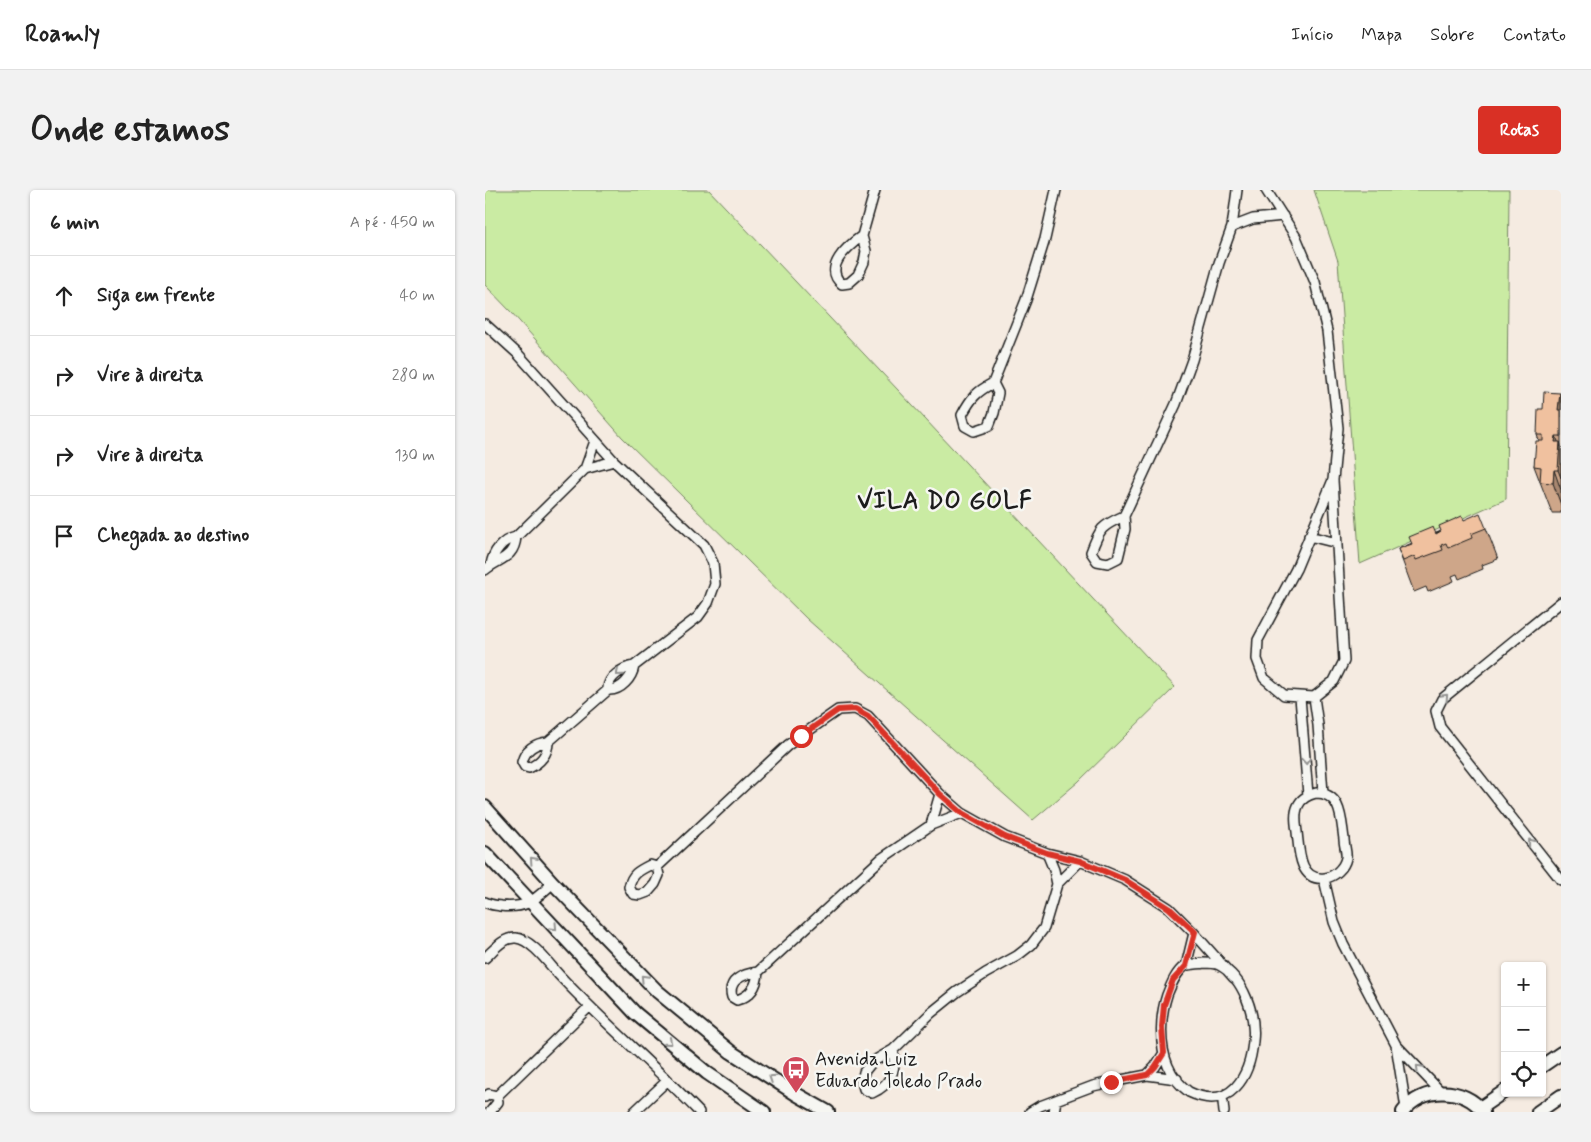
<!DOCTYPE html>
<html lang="pt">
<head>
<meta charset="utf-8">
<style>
	:root { --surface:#fff; --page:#f2f2f2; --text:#222; --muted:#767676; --line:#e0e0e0; --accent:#d93025 }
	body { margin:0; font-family:Mynerve,sans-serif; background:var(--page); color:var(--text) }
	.controls { position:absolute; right:15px; bottom:15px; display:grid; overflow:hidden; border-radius:5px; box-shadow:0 1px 4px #0004 }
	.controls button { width:45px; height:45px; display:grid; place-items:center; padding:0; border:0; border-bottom:1px solid var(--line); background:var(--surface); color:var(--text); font:25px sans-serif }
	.stop { position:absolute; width:15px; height:15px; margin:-11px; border:4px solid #d93025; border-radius:50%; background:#fff }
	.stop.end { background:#d93025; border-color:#fff; box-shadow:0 1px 5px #0008 }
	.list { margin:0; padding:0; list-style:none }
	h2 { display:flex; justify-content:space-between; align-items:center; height:65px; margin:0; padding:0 20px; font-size:21px }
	h2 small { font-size:16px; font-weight:400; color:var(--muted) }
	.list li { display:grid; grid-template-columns:32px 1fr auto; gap:15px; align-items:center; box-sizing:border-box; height:80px; padding:0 20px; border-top:1px solid var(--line) }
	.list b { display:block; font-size:19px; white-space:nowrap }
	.list em { font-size:16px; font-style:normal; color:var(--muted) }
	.icon { flex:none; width:28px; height:28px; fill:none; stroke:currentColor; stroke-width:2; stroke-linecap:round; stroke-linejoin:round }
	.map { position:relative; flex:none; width:1076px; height:922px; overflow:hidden; border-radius:5px }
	header { display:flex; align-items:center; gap:30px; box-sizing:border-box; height:70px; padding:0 25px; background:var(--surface); border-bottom:1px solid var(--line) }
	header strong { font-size:24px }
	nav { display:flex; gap:28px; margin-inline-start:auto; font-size:18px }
	.intro { display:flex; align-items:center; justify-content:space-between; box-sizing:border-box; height:120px; padding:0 30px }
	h1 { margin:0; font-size:35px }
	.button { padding:12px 22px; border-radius:5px; background:var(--accent); color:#fff; font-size:18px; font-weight:700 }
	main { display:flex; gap:30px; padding:0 30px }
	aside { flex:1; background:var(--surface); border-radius:5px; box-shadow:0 1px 4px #0004 }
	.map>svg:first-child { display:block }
</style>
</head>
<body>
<header>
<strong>Roamly</strong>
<nav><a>Início</a><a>Mapa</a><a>Sobre</a><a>Contato</a></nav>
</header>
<div class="intro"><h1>Onde estamos</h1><a class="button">Rotas</a></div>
<main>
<aside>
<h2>6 min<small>A pé · 450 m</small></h2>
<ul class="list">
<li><svg class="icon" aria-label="ahead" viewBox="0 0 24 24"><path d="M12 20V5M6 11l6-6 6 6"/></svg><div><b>Siga em frente</b></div><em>40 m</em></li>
<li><svg class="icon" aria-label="right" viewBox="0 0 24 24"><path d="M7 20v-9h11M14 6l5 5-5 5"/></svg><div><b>Vire à direita</b></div><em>280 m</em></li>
<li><svg class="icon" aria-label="right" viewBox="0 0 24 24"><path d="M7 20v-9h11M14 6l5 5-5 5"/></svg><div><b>Vire à direita</b></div><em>130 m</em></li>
<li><svg class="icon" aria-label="arrive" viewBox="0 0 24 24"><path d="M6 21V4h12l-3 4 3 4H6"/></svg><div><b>Chegada ao destino</b></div></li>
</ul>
</aside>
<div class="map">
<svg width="1076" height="922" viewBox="0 0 1076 922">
	<rect width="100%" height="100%" fill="#f5ebe1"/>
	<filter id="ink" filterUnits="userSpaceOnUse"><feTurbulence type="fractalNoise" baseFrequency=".02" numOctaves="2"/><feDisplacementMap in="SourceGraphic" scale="10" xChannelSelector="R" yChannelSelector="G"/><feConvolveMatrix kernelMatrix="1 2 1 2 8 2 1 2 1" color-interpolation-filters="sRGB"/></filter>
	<g filter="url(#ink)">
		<path fill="#caeba3" stroke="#738460" d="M0,0h224l189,200 277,297 -97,95 -45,38 -226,-201 -185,-182 -110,-124 -27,-28z
			M829,0h195l-3,309 -146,65 -22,-303z"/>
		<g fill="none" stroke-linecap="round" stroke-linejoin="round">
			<defs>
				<path id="street" d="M781,0l30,47 19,45 12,49 11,97 -5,52
					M747,37l5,-37
					M377,46c-14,10 -40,32 -20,48l7,-1 9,-8 6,-13 2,-11 -4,-15 13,-46
					M0,134l33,30 96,107 90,84 9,18 2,21 -7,19 -10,14 -64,49
					M508,193l5,10 -4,20 -5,13 -15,5 -9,-5 -3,-11c9,-17 14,-23 31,-32l33,-83 19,-61 11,-49
					M100,279l10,-28
					M848,290l11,181 -10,20 -20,16 -30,-2 -20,-17 -7,-19 1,-19 38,-71z
					M639,326c-23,10 -24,12 -33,36l6,9 11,2 10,-5 7,-29 -1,-13 52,-112 16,-44 27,-97 13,-36 21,-8 30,-3
					M824,346l28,7
					M31,347l69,-68 29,-8
					M0,380c14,-12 29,-11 31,-33 -14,3 -23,15 -25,28
					M1076,412l-119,97 -6,12 4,16 121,153
					M815,507l8,98
					M829,507l4,28 5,68
					M63,552c0,12 -8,21 -19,26l-4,-1 -3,-5c3,-12 13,-19 26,-20l60,-52c13,1 24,-12 26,-24 -11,2 -27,11 -26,24
					M831,603c26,0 25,27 28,46 0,6 3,14 2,19 -2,10 -12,19 -21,20 -26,4 -26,-29 -28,-46 -1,-8 -3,-18 1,-26 3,-8 10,-11 18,-13z
					M446,635l9,-31
					M562,663l7,17 3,14
					M165,675l7,2 2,8 -4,9 -7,8 -8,3 -7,-1 -4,-7c3,-13 9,-16 21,-22z
					M172,677l131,-122 50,-35 17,-1 13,7 72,78 22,19 43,24 42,16 33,8 45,19 44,28 25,25 40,45
					M839,689l10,43 9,22 53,101 45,47
					M0,712c5,3 10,3 15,4 28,3 34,-6 53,-23
					M0,768c9,-8 18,-21 31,-20 15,1 33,26 43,37 45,48 95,90 140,137
					M719,773c5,0 11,0 15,2 25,13 37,50 34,76 -3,35 -22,71 -64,51 -8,-6 -17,-16 -21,-26 -9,-21 -8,-50 -1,-71 4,-10 9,-23 18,-29 5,-2 14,-2 19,-3z
					M701,776l8,-33
					M273,782c-1,14 -7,24 -21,28l-5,-3c-5,-17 11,-23 26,-25l123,-113 50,-34 31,-12
					M911,855l10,63
					M408,860c4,19 -2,35 -21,43l-8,-4 -2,-8 2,-9 8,-10 21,-12 38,-37 26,-21 29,-19 31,-17 14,-11 13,-17 13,-44 23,-23
					M662,885l8,-8 9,-14
					M12,906l92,-89
					M0,907l4,-3 8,2
					M738,912l1,10
					M5,922l8,-10 -1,-6
					M149,922l34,-32
					M545,922l10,-6 53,-20 18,-4 36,-7 30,4
					M569,922l2,-12"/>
				<path id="secondary" d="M0,617l68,76 104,108 74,61 65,42 32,18
					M0,663l150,160 72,60 57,39
					M1057,876l19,-13
					M995,918l25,-17
					M918,922c18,-26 62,-26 80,0
					M1053,922l23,-16"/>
			</defs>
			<use href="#street" stroke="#1c1c1c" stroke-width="12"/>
			<use href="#secondary" stroke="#1c1c1c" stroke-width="16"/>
			<use href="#street" stroke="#f6f6f2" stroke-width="9"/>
			<use href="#secondary" stroke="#f6f6f2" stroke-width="12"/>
		</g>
		<path fill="#cea689" stroke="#1c1c1c" d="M1075,203l1,3v117h-9l-18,-47 5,-25 -2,-6 6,-26z
			M979,330l22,8 12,31 -16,6 1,4 -24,10 -2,-5 -5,2 2,5 -26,11 -2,-5 -12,5 -16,-43 43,-18z"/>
		<path fill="#a8876f" stroke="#1c1c1c" d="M1075,203l1,3v21l-3,-7z
			M1071,246l4,11v-5l1,3v33l-3,-8 -3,-28z
			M1069,280l7,20v15l-8,-22z"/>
		<path fill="#f0c19f" stroke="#1c1c1c" d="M1059,202l16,1 -2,17h3v26h-5l-1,6h5l-2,28h-4l-1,13 -13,-1 1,-15 -7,-1 2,-25h7v-6h-6l1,-26h5z
			M995,323l6,15 -15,6 1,4 -24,10 -2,-5 -5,2 2,5 -27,10 -1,-4 -12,5 -5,-12 14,-5 -3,-7 24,-10 3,7 5,-3 -2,-5 23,-10 2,4z"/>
		<defs><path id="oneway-chevron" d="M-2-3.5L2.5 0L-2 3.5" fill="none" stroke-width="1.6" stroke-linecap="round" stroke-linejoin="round" transform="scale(1.25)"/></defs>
		<g stroke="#949492">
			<use href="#oneway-chevron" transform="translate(134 483) rotate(140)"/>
			<use href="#oneway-chevron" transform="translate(960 507) rotate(-47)"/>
			<use href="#oneway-chevron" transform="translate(821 571) rotate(86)"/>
			<use href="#oneway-chevron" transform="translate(1046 652) rotate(-128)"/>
			<use href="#oneway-chevron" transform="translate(48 670) rotate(-132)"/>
			<use href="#oneway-chevron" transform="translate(69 737) rotate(47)"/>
			<use href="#oneway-chevron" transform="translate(159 788) rotate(-134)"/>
			<use href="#oneway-chevron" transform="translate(184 852) rotate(40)"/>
			<use href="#oneway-chevron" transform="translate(934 878) rotate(-134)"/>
			<use href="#oneway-chevron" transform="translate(287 888) rotate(-147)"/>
		</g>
	</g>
	<g fill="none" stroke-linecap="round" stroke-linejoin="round" filter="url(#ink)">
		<path stroke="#d93025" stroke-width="6" d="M316,546l37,-26 17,-1 13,7 72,78 22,19 43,24 42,16 33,8 45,19 44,28 26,24 -9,34 -13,14 -9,25 -2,22 2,26 -9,14 -8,8 -36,7"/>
	</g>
	<defs>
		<symbol id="bus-pin" viewBox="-11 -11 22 30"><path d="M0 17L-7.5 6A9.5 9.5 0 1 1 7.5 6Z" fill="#d1495b" stroke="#f6f6f2"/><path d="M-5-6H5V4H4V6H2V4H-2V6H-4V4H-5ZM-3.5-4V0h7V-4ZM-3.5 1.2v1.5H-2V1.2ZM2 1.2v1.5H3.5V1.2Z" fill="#fff"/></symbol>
	</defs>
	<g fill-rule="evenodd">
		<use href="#bus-pin" x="295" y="864" width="32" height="43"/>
	</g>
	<g text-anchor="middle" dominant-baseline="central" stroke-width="5" stroke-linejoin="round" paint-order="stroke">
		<g font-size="19" fill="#1c1c1c" stroke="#f6f6f2" text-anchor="start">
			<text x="330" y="869">Avenida Luiz<tspan x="330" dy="22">Eduardo Toledo Prado</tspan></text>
		</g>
		<g font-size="24" font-weight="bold" letter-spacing="1" fill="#1c1c1c" stroke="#f6f6f2">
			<text x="460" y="311">VILA DO GOLF</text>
		</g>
	</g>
</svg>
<div class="controls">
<button>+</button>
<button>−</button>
<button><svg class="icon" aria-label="locate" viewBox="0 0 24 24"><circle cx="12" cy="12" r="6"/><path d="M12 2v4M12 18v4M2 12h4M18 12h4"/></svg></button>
</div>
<div class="stop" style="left:316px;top:546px"></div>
<div class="stop end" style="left:626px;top:892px"></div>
</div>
</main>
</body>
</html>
